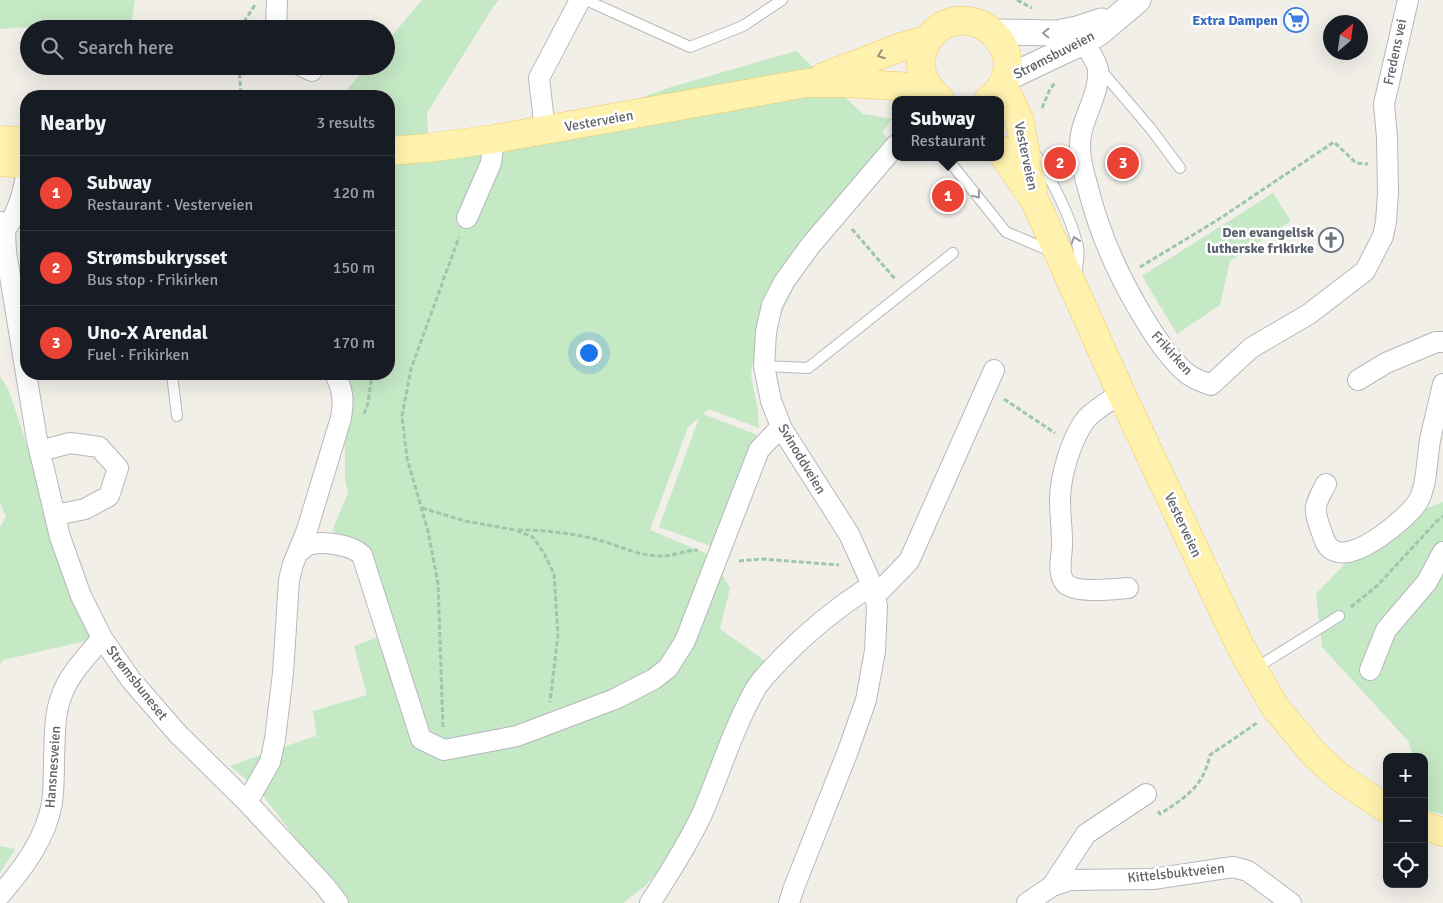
<!DOCTYPE html>
<html lang="en">
<head>
<meta charset="utf-8">
<style>
	:root { --surface:#171b24; --page:#242831; --text:#f1f3f6; --muted:#9ea1a6; --line:#363941; --accent:#ea4335 }
	body { margin:0; font-family:Signika,sans-serif; background:var(--page); color:var(--text) }
	.controls { position:absolute; right:15px; bottom:15px; display:grid; overflow:hidden; border-radius:10px; box-shadow:0 5px 20px #0002 }
	.controls button { width:45px; height:45px; display:grid; place-items:center; padding:0; border:0; border-bottom:1px solid var(--line); background:var(--surface); color:var(--text); font:25px sans-serif }
	.compass { position:absolute; left:1323px; top:15px; width:45px; height:45px; border-radius:50%; background:var(--surface); box-shadow:0 5px 20px #0002; rotate:29deg }
	.you { position:absolute; left:588px; top:352px; width:18px; height:18px; margin:-12px; border:4px solid #fff; border-radius:50%; background:#1a73e8; box-shadow:0 0 0 8px #1a73e833 }
	.badge { display:grid; place-items:center; width:32px; height:32px; border-radius:50%; background:var(--accent); color:#fff; font-size:16px; font-weight:700 }
	.pin { position:absolute; translate:-50% -50%; border:2px solid #fff; box-shadow:0 1px 5px #0006 }
	.popup { position:absolute; left:892px; top:96px; width:112px; height:65px; box-sizing:border-box; display:grid; place-content:center; border-radius:10px; background:var(--surface); filter:drop-shadow(0 1px 4px #0005); font-size:16px; white-space:nowrap; color:var(--muted) }
	.popup b { font-size:19px; color:var(--text) }
	.popup::after { content:''; position:absolute; left:50%; top:100%; margin-left:-10px; border:10px solid transparent; border-top-color:var(--surface) }
	.list { margin:0; padding:0; list-style:none }
	h2 { display:flex; justify-content:space-between; align-items:center; height:65px; margin:0; padding:0 20px; font-size:21px }
	h2 small { font-size:16px; font-weight:400; color:var(--muted) }
	.list li { display:grid; grid-template-columns:32px 1fr auto; gap:15px; align-items:center; box-sizing:border-box; height:75px; padding:0 20px; border-top:1px solid var(--line) }
	.list b { display:block; font-size:19px; white-space:nowrap }
	.list p { margin:0; font-size:16px; white-space:nowrap; color:var(--muted) }
	.list em { font-size:16px; font-style:normal; color:var(--muted) }
	.icon { flex:none; width:28px; height:28px; fill:none; stroke:currentColor; stroke-width:2; stroke-linecap:round; stroke-linejoin:round }
	.map { position:relative; flex:none; width:1443px; height:903px; overflow:hidden }
	.search { position:absolute; background:var(--surface); box-shadow:0 5px 20px #0002; left:20px; top:20px; width:375px; height:55px; display:flex; align-items:center; gap:12px; box-sizing:border-box; padding:0 18px; border-radius:28px; color:var(--muted); font-size:19px }
	.panel { position:absolute; background:var(--surface); box-shadow:0 5px 20px #0002; left:20px; top:90px; width:375px; height:290px; border-radius:20px }
	.map>svg:first-child { display:block }
</style>
</head>
<body>
<div class="map">
<svg width="1443" height="903" viewBox="0 0 1443 903">
	<rect width="100%" height="100%" fill="#f1efe8"/>
	<path fill="#c5e8c5" d="M0,0h135l-3,20 -132,9z
		M422,0h77l-6,7 -66,106 2,32 113,-11 126,-46 128,-37 67,63 29,5 -10,13 10,10 -55,58 -58,118 -3,14 -24,34 -1,10 7,35 1,17 -50,-19 -6,5 54,21 -41,113 -57,-21 40,-109 -11,9 -38,103 62,26 18,32 -10,41 48,34 -77,171 -46,52 -22,17h-279l-85,-113 -29,-24 85,-30 2,3 -4,-28 54,-16 -13,-49 37,-14 -32,-90 -27,-11 16,-38 -3,-13 -1,-106h45v-278h-47l25,-30h19v-23z
		M1273,193l18,28 -61,40 -10,44 -43,29 -35,-58z
		M0,376l9,15 42,127 43,121 -91,21 -3,4v-137l6,-11 -6,-13z
		M1443,502v312l-18,-3 -1,-54h-11l-4,-15 -87,-95 -6,-53 65,-68z
		M0,846l15,3 -15,24z"/>
	<g fill="none" stroke-linecap="round" stroke-linejoin="round">
		<defs>
			<path id="service" d="M586,0l104,47 53,-21 39,-26
				M1099,68l52,61 29,39
				M1035,154c17,26 36,63 43,93 2,8 -1,19 -2,28
				M946,157l60,75 47,20
				M764,366l44,2 145,-115
				M172,374l5,42
				M1254,669l85,-53"/>
			<path id="minor" d="M276,29l1,-29
				M1077,30c4,8 21,33 21,40 2,27 -19,50 -18,77 0,14 4,27 8,41 11,44 28,83 51,122 13,22 26,43 45,61 7,7 17,10 27,14l40,-37 58,-34 56,-43 18,-35 3,-14 2,-29 -1,-56 -3,-33 24,-104
				M301,66l11,5
				M545,130l-6,-52 41,-78
				M467,218l24,-55 3,-24
				M0,222l5,8 1,22 31,188 23,97 21,59 21,42 29,42 47,54 69,68 77,83 14,18
				M5,230c12,-16 17,-33 21,-54
				M1358,380l28,-17 50,-21h7
				M1121,393c-11,8 -24,15 -34,25 -15,18 -27,58 -27,82 0,14 2,28 2,42 1,12 -6,30 3,41 10,11 49,6 63,5
				M40,451l30,-8 29,4 19,21 -9,28 -24,13 -29,6
				M1326,484c-11,21 -14,23 -5,46 3,9 5,18 14,21 21,10 71,-32 82,-48 10,-15 10,-45 13,-63 4,-19 9,-37 13,-56
				M299,552c3,-2 6,-6 9,-7 14,-5 44,0 54,10l59,184 23,11 73,-14 98,-37 39,-20 14,-11 17,-27 74,-191 16,-17 7,-4
				M875,596l34,-35 85,-191
				M1370,670l16,-40 41,-48 16,-30
				M247,802l23,-40 5,-23 8,-66 6,-93 4,-16 14,-34 34,-112c3,-18 2,-28 -6,-44
				M1052,886l34,-52 60,-40
				M0,895c23,-26 46,-57 52,-92 2,-15 2,-31 2,-45 1,-20 0,-42 7,-61 7,-22 27,-42 41,-59
				M650,903c19,-29 37,-57 52,-89 18,-41 31,-86 54,-126 7,-11 16,-19 25,-29 27,-28 58,-53 91,-74
				M789,903l4,-13 55,-139 18,-51 9,-49 2,-45 -5,-21 -23,-51 -67,-105 -11,-28 -7,-35 2,-34 6,-27 12,-23 26,-36 86,-101
				M1027,903l25,-17 18,-6 83,-1 80,-12 15,4 43,32"/>
			<path id="tertiary" d="M995,32l62,1 20,-4 24,-8
				M1005,79l78,-37 16,-9 39,-33"/>
			<path id="primary" d="M823,77l78,-30 26,-7
				M1003,85l16,34 14,71
				M940,99c-12,-9 -21,-24 -19,-40 2,-13 8,-24 19,-32 47,-27 96,39 48,73
				M0,140l26,1
				M1000,150l35,51 86,192 118,251 36,63 40,48 27,24 45,30
				M389,151l38,-3 67,-9 313,-56h40l82,5
				M0,162l26,2
				M1424,826l19,6"/>
		</defs>
		<use href="#service" stroke="#b5b8bc" stroke-width="12"/>
		<use href="#minor" stroke="#b5b8bc" stroke-width="22"/>
		<use href="#tertiary" stroke="#b5b8bc" stroke-width="27"/>
		<use href="#primary" stroke="#f2c960" stroke-width="29"/>
		<path stroke="#9cc7a9" stroke-width="3" stroke-dasharray="5 2.5" stroke-linecap="butt" d="M1017,0l15,8
			M242,29l1,-6 12,-18
			M239,66l2,30
			M1042,108l8,-19 5,-6
			M852,229l43,50
			M1140,267l76,-46 118,-79 22,21 12,1
			M1004,399l51,34
			M364,414l4,-11 4,-29
			M422,508l43,13 50,9 18,7 12,18 9,19 4,61 -8,67
			M518,530c26,0 52,3 77,9 21,5 42,17 64,17 13,1 26,-6 39,-6
			M739,561l23,-2 77,6
			M1351,607l27,-22 58,-63 7,-6
			M443,727l-5,-143 -10,-53 -21,-73 -5,-42 9,-47 48,-132
			M1158,811l2,3c26,-17 43,-27 50,-59l47,-32"/>
		<use href="#service" stroke="#fff" stroke-width="10"/>
		<use href="#minor" stroke="#fff" stroke-width="20"/>
		<use href="#tertiary" stroke="#fff" stroke-width="25"/>
		<use href="#primary" stroke="#fff2af" stroke-width="28"/>
	</g>
	<defs><path id="oneway-chevron" d="M-2-3.5L2.5 0L-2 3.5" fill="none" stroke-width="1.6" stroke-linecap="round" stroke-linejoin="round" transform="scale(1.25)"/></defs>
	<g stroke="#979a9d">
		<use href="#oneway-chevron" transform="translate(1046 33) rotate(-179)"/>
		<use href="#oneway-chevron" transform="translate(977 195) rotate(51)"/>
		<use href="#oneway-chevron" transform="translate(1075 240) rotate(-109)"/>
	</g>
	<use stroke="#979581" href="#oneway-chevron" transform="translate(881 55) rotate(159)"/>
	<defs>
		<symbol id="supermarket-ring" viewBox="-11 -11 22 22"><circle r="9.5" fill="#fff" stroke="#3f7fe0" stroke-width="1.5"/><path d="M-6-5.5h2.5l.6 2H6L4.5 2H-2.5L-4.4-4H-6ZM-1.5 3.2a1.3 1.3 0 1 0 .1 0ZM3 3.2a1.3 1.3 0 1 0 .1 0Z" fill="#3f7fe0"/></symbol>
		<symbol id="church-ring" viewBox="-11 -11 22 22"><circle r="9.5" fill="#fff" stroke="#6b7280" stroke-width="1.5"/><path d="M-1.2-6h2.4v3.5h3.3v2.4h-3.3V6h-2.4V-.1h-3.3v-2.4h3.3Z" fill="#6b7280"/></symbol>
	</defs>
	<g fill-rule="evenodd">
		<use href="#supermarket-ring" x="1282" y="6" width="28" height="28"/>
		<use href="#church-ring" x="1317" y="226" width="28" height="28"/>
	</g>
	<g text-anchor="middle" dominant-baseline="central" stroke-width="5" stroke-linejoin="round" paint-order="stroke">
		<g font-size="14" font-weight="bold" fill="#366cbe" stroke="#fff" text-anchor="end">
			<text x="1278" y="20">Extra Dampen</text>
		</g>
		<g font-size="14" fill="#5f6368" stroke="#fff">
			<text transform="translate(1395 52) rotate(-78)">Fredens vei</text>
			<text transform="translate(1054 55) rotate(-27)">Strømsbuveien</text>
			<text transform="translate(599 121) rotate(-10)">Vesterveien</text>
			<text transform="translate(1026 156) rotate(78)">Vesterveien</text>
			<text transform="translate(1172 353) rotate(48)">Frikirken</text>
			<text transform="translate(802 459) rotate(59)">Svinoddveien</text>
			<text transform="translate(1183 525) rotate(65)">Vesterveien</text>
			<text transform="translate(137 683) rotate(52)">Strømsbuneset</text>
			<text transform="translate(53 767) rotate(-86)">Hansnesveien</text>
			<text transform="translate(1176 873) rotate(-6)">Kittelsbuktveien</text>
		</g>
		<g font-size="14" font-weight="bold" fill="#5b616d" stroke="#fff" text-anchor="end">
			<text x="1314" y="232">Den evangelisk<tspan x="1314" dy="16">lutherske frikirke</tspan></text>
		</g>
	</g>
</svg>
<div class="controls">
<button>+</button>
<button>−</button>
<button><svg class="icon" aria-label="locate" viewBox="0 0 24 24"><circle cx="12" cy="12" r="6"/><path d="M12 2v4M12 18v4M2 12h4M18 12h4"/></svg></button>
</div>
<svg class="compass" viewBox="-18 -18 36 36"><path d="M0-13l5 13h-10z" fill="#e53935"/><path d="M0 13l5-13h-10z" fill="#9ea1a6"/></svg>
<div class="you"></div>
<div class="pin badge" style="left:948px;top:196px">1</div>
<div class="popup"><b>Subway</b>Restaurant</div>
<div class="pin badge" style="left:1060px;top:163px">2</div>
<div class="pin badge" style="left:1123px;top:163px">3</div>
<div class="search"><svg class="icon" aria-label="search" viewBox="0 0 24 24"><circle cx="10" cy="10" r="6"/><path d="M15 15l6 6"/></svg>Search here</div>
<section class="panel">
<h2>Nearby<small>3 results</small></h2>
<ul class="list">
<li><span class="badge">1</span><div><b>Subway</b><p>Restaurant · Vesterveien</p></div><em>120 m</em></li>
<li><span class="badge">2</span><div><b>Strømsbukrysset</b><p>Bus stop · Frikirken</p></div><em>150 m</em></li>
<li><span class="badge">3</span><div><b>Uno-X Arendal</b><p>Fuel · Frikirken</p></div><em>170 m</em></li>
</ul>
</section>
</div>
</body>
</html>
